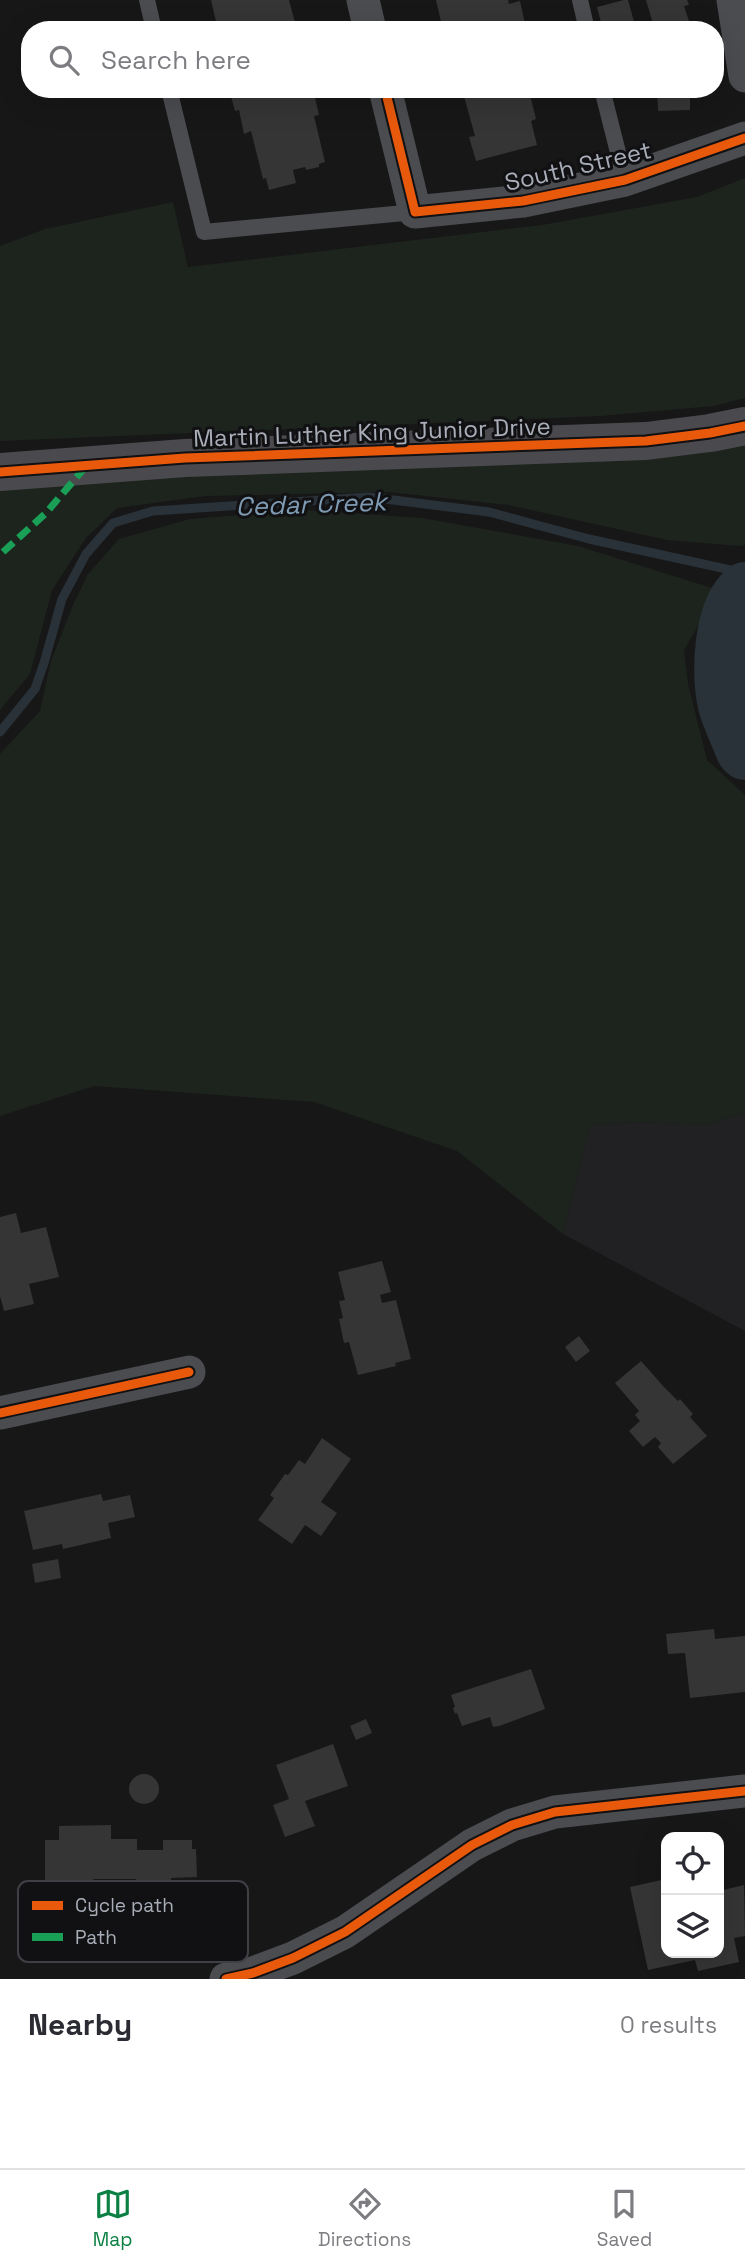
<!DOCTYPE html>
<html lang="en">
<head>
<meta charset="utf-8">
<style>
	:root { --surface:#fff; --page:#f2f2f3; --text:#2b2b33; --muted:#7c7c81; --line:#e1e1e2; --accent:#0b8043 }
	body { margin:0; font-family:"Space Grotesk",sans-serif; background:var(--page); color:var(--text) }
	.controls { position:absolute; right:21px; bottom:21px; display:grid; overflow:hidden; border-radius:14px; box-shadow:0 7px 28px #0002 }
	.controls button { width:63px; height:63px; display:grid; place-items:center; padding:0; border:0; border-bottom:2px solid var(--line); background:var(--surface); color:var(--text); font:35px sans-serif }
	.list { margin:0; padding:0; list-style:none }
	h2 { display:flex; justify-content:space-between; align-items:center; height:91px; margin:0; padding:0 28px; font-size:30px }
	h2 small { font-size:23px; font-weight:400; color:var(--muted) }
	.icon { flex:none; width:38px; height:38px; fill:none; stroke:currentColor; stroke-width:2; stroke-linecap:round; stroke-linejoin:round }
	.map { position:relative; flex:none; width:745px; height:1979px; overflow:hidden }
	.search { position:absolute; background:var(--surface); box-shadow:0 7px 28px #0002; left:21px; right:21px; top:21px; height:77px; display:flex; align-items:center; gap:18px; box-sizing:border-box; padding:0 24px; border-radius:28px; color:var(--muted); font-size:26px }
	.sheet { height:189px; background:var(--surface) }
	nav { display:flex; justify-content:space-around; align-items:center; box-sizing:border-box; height:98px; border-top:2px solid var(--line); background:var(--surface); font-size:19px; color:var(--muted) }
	nav a { display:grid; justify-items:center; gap:4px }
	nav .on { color:var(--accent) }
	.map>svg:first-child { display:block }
</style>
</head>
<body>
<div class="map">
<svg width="745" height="1979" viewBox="0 0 745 1979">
	<rect width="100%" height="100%" fill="#171717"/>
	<path fill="#212123" d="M745,1112v219l-182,-97 27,-109 49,-3 67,3z"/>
	<path fill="#1d241e" d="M745,178v220l-31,8 -114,10 -600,25v-195l45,-17 128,-27 15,65 354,-42 155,-28z
		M745,440v105l-6,1 -72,-6 -159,-35 -119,-13 -184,4 -88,12 -31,30 -34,52 -22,84 -30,36v-225z
		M302,510l120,8 156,28 134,42 -1,15 -27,47 4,34 19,76 38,35v317l-39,13 -67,-3 -49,3 -27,109 -106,-83 -143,-49 -220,-16 -94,30v-362l40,-43 11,-50 22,-56 15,-31 31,-35 71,-20z"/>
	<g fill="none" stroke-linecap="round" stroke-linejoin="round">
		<path stroke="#2a3239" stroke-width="9" d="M0,732l35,-43 9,-26 18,-64 24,-45 27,-31 40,-12 216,-14 120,15 100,27 156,34"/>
		<path stroke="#2a3239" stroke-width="52" d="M745,588c-27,21 -29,91 -20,121 5,14 11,28 17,42l3,3"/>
	</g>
	<path fill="#353536" d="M211,0h78l8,30h-79z
		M436,0h72l1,4 11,-3 5,23 -9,2v4h-73z
		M624,0h4l8,29 -33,1 -6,-23z
		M646,0h41l2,5 -5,1 6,18 -15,4 1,2h-21z
		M229,89h84l6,26 -5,1 11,46 -6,2v3l-13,3 -1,-3 -12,3 3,13 -27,7 -3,-12 -3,1 -12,-48 -7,3 -5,-24 -4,1z
		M462,89h86l-18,6 6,24 -5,2 6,24 -61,16 -7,-24 6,-1z
		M657,89h33v21l-32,1z
		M16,1213l5,20 25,-6 13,50 -30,7 5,20 -30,7 -4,-15v-79z
		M382,1261l9,31 -11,3 2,8 14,-3 15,59 -16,4 1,3 -38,9 -9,-33 -5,1 -5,-24 4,-1 -4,-17 6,-1 -7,-28z
		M579,1336l11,15 -14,11 -11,-15z
		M641,1361l23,26 14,14 2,-2 13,15 -3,3 17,19 -34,28 -15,-17 3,-4 -6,-6 -12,10 -14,-16 11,-10 -5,-6 4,-4 -24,-28z
		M322,1438l29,21 -30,43 16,11 -16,23 -16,-11 -13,19 -34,-24 16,-22 -4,-3 15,-21 3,1 11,-15 6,4z
		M101,1494l2,7 27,-6 5,22 -27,6 3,15 -48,11 -1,-5 -29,6 -9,-39z
		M58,1559l3,19 -26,5 -3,-19z
		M714,1629l1,10 30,-3v56l-55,6 -5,-45 -17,1 -2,-20z
		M531,1669l14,40 -46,17 -6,1 -3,-10 -28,9 -5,-13 -2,1 -2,-6 2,-1 -4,-12z
		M366,1719l6,14 -16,7 -6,-14z
		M333,1744l15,42 -43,15 10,25 -30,11 -12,-32 16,-6 -13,-34z
		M129 1789a15 15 0 1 1 30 0a15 15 0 1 1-30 0Z
		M111,1825v14h26v11h26v-10h29v9h4l1,28 -26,1v6l-35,1v-6h-43v5l-48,1v-45h14v-14z
		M719,1876l4,14 21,-5 1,51 -11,2 5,24 -41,9 -3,-11 -47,10 -18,-83 36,-8v74h53z"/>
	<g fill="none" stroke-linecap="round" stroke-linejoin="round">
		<path stroke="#4b4c50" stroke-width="16" d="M147,0l7,30
			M580,0l7,30
			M169,89l35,143 211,-20
			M602,89l23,91"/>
		<path stroke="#4b4c50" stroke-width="33" d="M363,0l7,30
			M733,0l12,76
			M385,89l30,123 108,-11 102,-21 120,-42
			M0,1413l189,-41
			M226,1979l27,-6 40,-15 52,-26 127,-87 40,-20 43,-13 190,-21"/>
		<path stroke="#4a4a4e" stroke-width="38" d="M0,472l185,-14 461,-17 64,-8 35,-7"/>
		<path stroke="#1a9f57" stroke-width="7" stroke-dasharray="14 7" stroke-linecap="butt" d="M3,552l43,-39 41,-48"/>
		<defs>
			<path id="cycleway" d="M385,89l30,123 108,-11 102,-21 120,-42
				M0,472l185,-14 461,-17 64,-8 35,-7
				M0,1413l189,-41
				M226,1979l27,-6 40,-15 52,-26 127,-87 40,-20 43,-13 190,-21"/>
		</defs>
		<use href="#cycleway" stroke="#111113" stroke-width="13"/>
		<use href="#cycleway" stroke="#e8590c" stroke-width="9"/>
	</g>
	<g text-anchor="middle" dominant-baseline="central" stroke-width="6" stroke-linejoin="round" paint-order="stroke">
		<g font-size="24" fill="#a8adb8" stroke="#111113">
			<text transform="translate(578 166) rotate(-13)">South Street</text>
			<text transform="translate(372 432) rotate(-2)">Martin Luther King Junior Drive</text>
		</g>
		<g font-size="26" font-style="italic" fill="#7f9bb3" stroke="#111113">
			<text transform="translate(311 504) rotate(-2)">Cedar Creek</text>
		</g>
	</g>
	<rect x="18" y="1881" width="230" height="81" rx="10" fill="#111113" stroke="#3e4045" stroke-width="2"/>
	<rect x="32" y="1901" width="31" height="9" fill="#e8590c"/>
	<rect x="32" y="1933" width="31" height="8" fill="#1a9f57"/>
	<g font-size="19" fill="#a8adb8">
		<text x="75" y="1912">Cycle path</text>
		<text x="75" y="1944">Path</text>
	</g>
</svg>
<div class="controls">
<button><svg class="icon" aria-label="locate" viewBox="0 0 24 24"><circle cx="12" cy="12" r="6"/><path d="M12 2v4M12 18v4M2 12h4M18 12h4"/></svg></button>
<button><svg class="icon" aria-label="layers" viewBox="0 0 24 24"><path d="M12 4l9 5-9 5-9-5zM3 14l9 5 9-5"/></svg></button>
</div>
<div class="search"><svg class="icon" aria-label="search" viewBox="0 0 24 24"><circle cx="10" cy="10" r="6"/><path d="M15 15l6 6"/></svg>Search here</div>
</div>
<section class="sheet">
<h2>Nearby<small>0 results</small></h2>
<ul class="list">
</ul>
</section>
<nav>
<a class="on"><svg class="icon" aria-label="map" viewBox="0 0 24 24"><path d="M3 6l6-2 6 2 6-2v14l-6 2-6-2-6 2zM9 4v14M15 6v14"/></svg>Map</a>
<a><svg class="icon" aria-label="directions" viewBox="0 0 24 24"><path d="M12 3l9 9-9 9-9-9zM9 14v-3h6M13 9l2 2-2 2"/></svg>Directions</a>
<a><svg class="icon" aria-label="saved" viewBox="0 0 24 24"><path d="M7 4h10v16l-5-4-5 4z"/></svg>Saved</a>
</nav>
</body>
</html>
